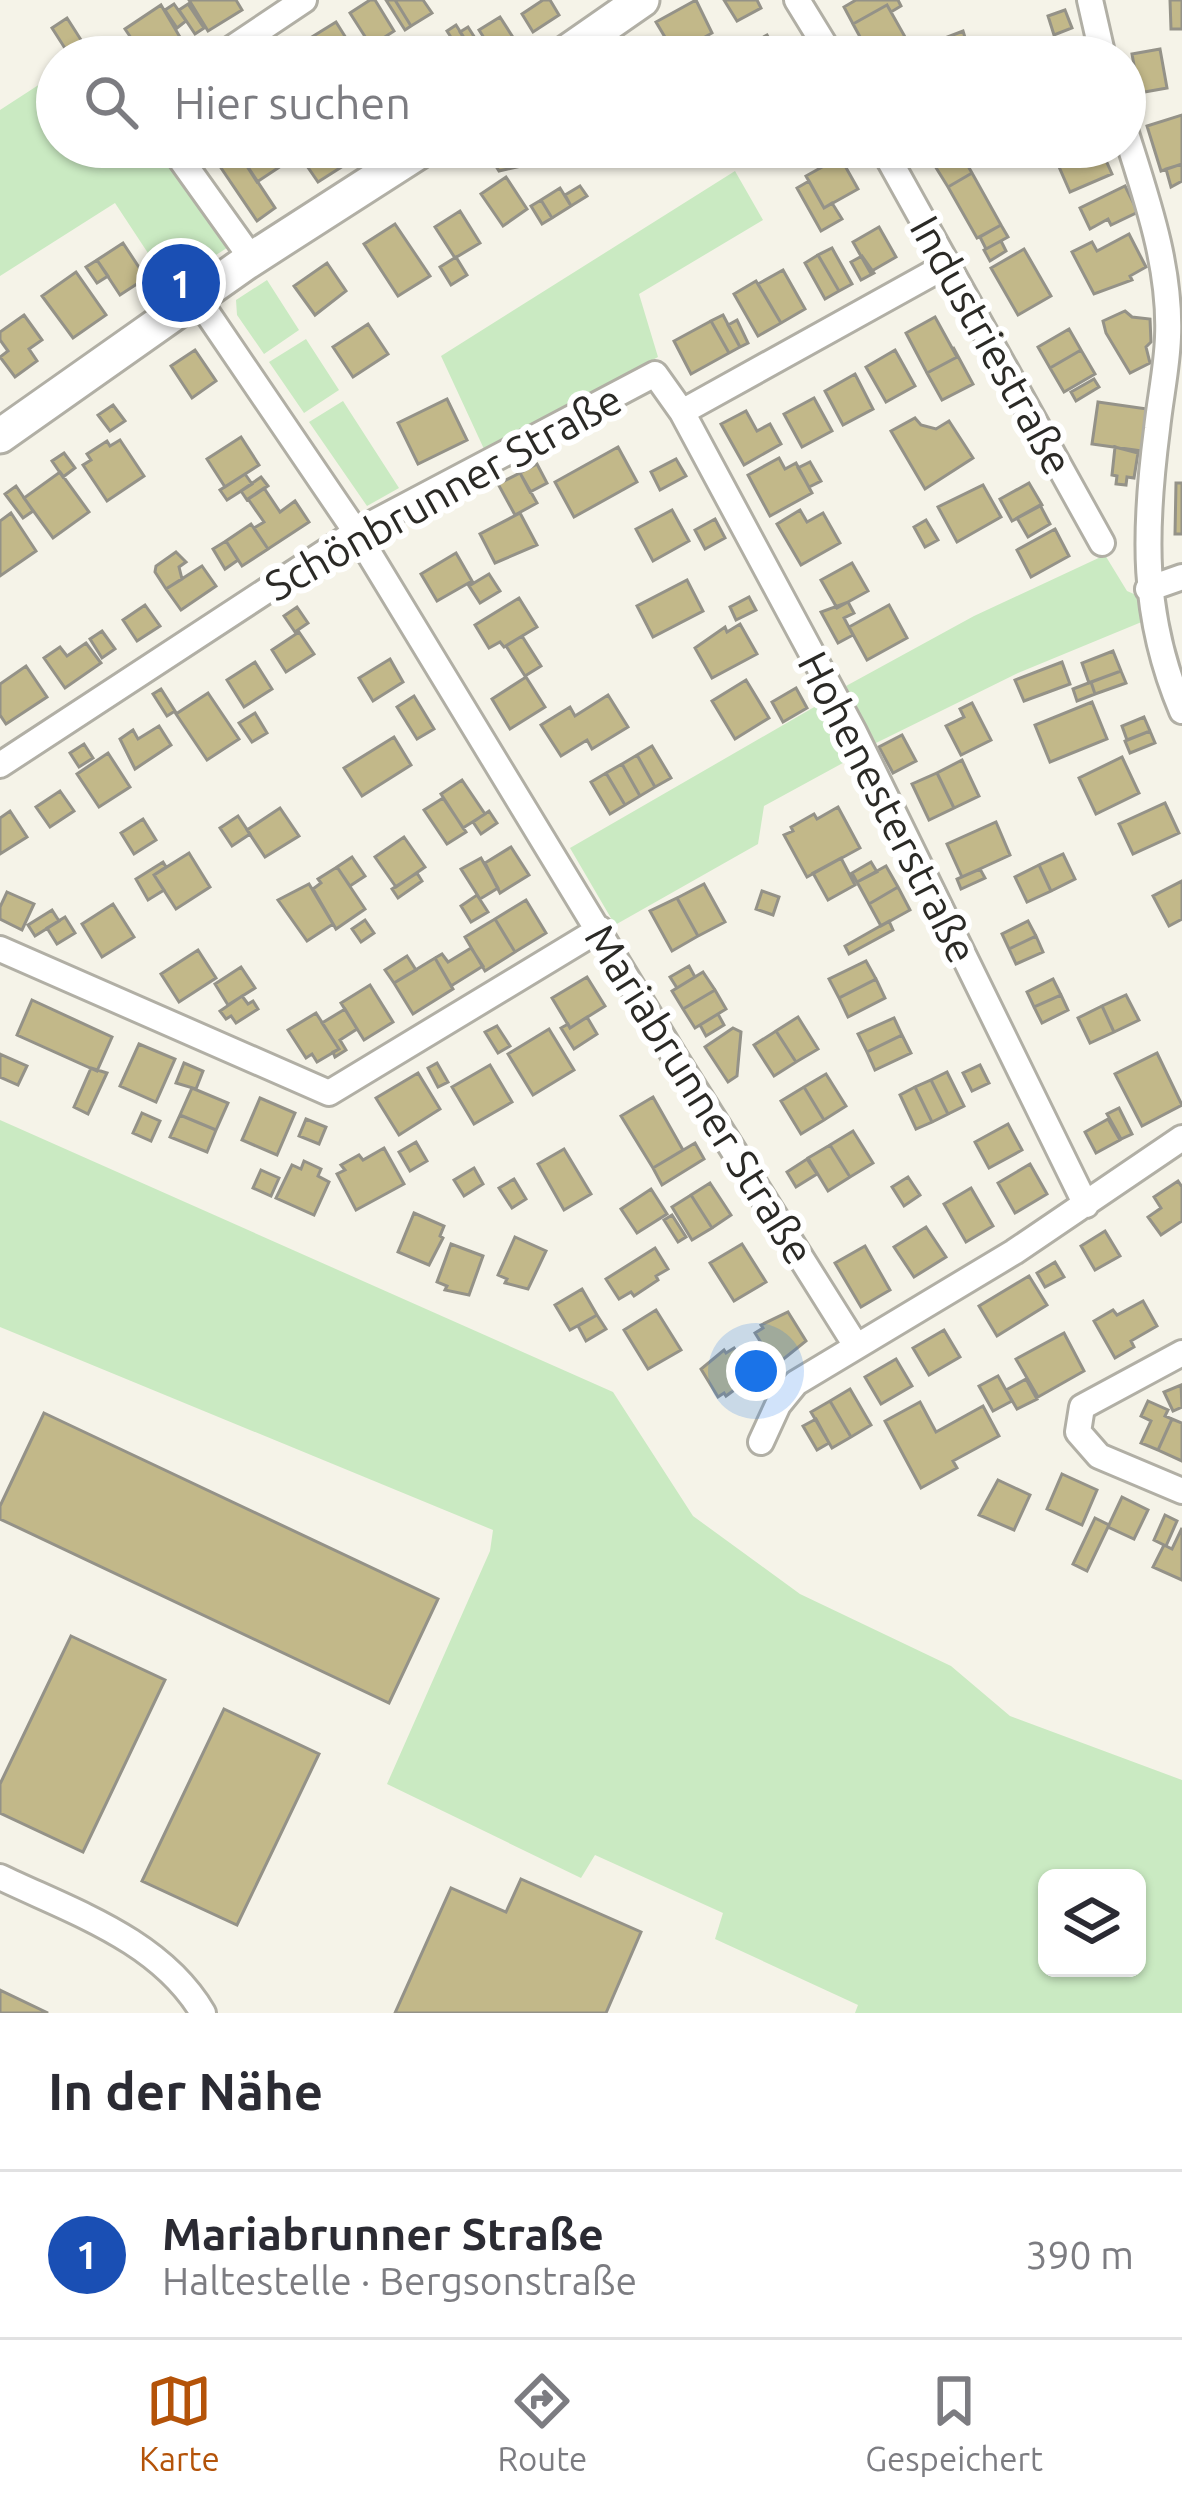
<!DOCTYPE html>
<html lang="de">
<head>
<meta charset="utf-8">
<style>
	:root { --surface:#fff; --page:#f7f7f7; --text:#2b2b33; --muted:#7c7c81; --line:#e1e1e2; --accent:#b45309 }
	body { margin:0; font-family:Ubuntu,sans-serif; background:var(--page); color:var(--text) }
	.controls { position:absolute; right:36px; bottom:36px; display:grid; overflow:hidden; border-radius:18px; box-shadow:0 3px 9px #0004 }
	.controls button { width:108px; height:108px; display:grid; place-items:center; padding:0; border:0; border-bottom:3px solid var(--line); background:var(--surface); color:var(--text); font:60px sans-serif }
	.you { position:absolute; left:756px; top:1371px; width:42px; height:42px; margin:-30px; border:9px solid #fff; border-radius:50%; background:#1a73e8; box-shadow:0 0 0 18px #1a73e833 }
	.badge { display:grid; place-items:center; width:78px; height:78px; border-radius:50%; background:var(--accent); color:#fff; font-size:39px; font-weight:700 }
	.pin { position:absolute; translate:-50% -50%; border:6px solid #fff; box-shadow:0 3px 12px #0006 }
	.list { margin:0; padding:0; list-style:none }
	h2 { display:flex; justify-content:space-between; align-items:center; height:156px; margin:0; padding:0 48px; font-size:51px }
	h2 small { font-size:39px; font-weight:400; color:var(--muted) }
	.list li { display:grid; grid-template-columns:78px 1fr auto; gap:36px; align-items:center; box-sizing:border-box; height:168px; padding:0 48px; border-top:3px solid var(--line) }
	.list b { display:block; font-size:45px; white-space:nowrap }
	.list p { margin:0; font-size:39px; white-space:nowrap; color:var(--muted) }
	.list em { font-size:39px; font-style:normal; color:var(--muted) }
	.icon { flex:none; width:66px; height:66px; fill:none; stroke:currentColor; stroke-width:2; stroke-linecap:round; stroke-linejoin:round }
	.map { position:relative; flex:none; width:1182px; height:2013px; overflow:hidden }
	.search { position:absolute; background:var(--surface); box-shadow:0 3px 9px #0004; left:36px; right:36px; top:36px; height:132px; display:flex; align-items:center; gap:30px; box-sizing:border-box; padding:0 42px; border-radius:66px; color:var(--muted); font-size:45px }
	.sheet { height:324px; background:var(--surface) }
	nav { display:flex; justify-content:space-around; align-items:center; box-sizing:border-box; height:168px; border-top:3px solid var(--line); background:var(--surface); font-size:33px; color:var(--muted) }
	nav a { display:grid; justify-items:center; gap:6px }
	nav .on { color:var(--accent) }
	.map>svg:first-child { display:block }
</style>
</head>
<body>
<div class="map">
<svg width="1182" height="2013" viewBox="0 0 1182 2013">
	<rect width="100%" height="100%" fill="#f5f3e8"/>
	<path fill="#caeac2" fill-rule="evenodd" d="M57,73v74h110l63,99 -61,39 -54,-82 -115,73v-166z
		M735,171l28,49 -124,74 19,63 -174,92 -43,-93z
		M267,280l32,50 -35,24 -27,-39 -1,-15z
		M306,339l33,51 -35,23 -35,-51z
		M343,401l56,87 -32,18 -58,-84z
		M1105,555l22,36 16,7 1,23 -126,52 -142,70 -30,-57 128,-70z
		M823,702l29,56 -88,48 -6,38 -143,81 -45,-77z
		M0,1120l613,272 80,124 107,78 151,72 59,50 172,64v233h-327l3,-8 -143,-66 8,-26 -128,-58 -14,23 -194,-94 103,-233 3,-21 -493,-203zM1047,1878h90v90h-90z"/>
	<path fill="#c2b889" stroke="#949288" stroke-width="3" d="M189,0h47l6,10 -34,21z
		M370,0h5l19,31 -23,15 -21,-33z
		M386,0h9l16,26 -6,4z
		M395,0h28l9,13 -21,13z
		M543,0h7l9,15 -26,17 -11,-18z
		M696,0l16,33 -37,21 -19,-32z
		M724,0h33l4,8 -24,13z
		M856,0h42l3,6 -10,6 -4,-7 -34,19 -9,-17z
		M1170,0h12v29h-11z
		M174,4l12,17 -9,7 -12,-18z
		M188,4l16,24 -9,6 -16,-24z
		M161,5l26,44 -12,8h-31l-19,-28z
		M887,5l26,46 -12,6h-30l-18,-33z
		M1065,10l7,18 -18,7 -6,-19z
		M500,17l16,25 -21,13 -16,-25z
		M67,18l16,25 -15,10 -16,-25z
		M336,22l15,24 -17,11h-27l-8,-12z
		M456,25l14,22 -9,6 -14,-22z
		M468,27l14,22 -8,5 -14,-22z
		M963,31l4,13 -18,6 -4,-12z
		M767,35l12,22h-51z
		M644,40l10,17h-34l-1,-2z
		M1160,49l7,39 -28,5 -7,-39z
		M1182,115v49l-21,7 -14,-45z
		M246,147h48l5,7 -42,28 -19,-30z
		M294,147h36l13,19 -25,16z
		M505,147l12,20 -18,4 -10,-16z
		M521,147h35l1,2 -24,16z
		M591,147h32l1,2 -23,14z
		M741,147h41l-31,17z
		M1068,147h32l12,27 -42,18 -17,-39z
		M238,152l37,56 -18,13 -38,-56z
		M960,152l12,21 -24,14 -13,-21z
		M840,157l18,32 -34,19 -18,-32z
		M1182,164v17l-11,6 -5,-18z
		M972,173l29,52 -24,13 -29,-51z
		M506,177l21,32 -24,17 -22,-32z
		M809,181l15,27 8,-5 10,16 -21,12 -24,-43z
		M580,186l7,10 -16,10 -6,-11z
		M1125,186l13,26 -27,13 -3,-6 -18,10 -10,-21z
		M560,188l11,18 -19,12 -11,-18z
		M541,200l11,18 -10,6 -11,-18z
		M460,211l20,32 -25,15 -20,-31z
		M395,224l35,52 -32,20 -34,-52z
		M1001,225l7,12 -22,12 -6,-12z
		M879,227l17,30 -26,15 -17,-30z
		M1129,234l17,33 -16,9 2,4 -38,14 -22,-42 20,-10 5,9z
		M1001,241l5,10 -16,10 -6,-11z
		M123,243l23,35 -26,17 -23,-35z
		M832,248l20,36 -13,7 -21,-36z
		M1024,249l27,47 -33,19 -27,-47z
		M818,255l21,36 -14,8 -20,-36z
		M862,256l12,17 -13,7 -10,-18z
		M456,257l11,18 -16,10 -11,-18z
		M97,260l11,16 -11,7 -11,-16z
		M327,263l19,28 -31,24 -21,-29z
		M783,270l22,39 -24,14 -23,-39z
		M76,272l30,43 -33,23 -31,-42z
		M756,281l25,42 -23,13 -24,-42z
		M1125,311l7,6 18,2 1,23 -5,5 4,16 -20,10 -24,-40 -3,-12z
		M24,315l18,25 -13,9 8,12 -22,16 -15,-20 8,-6 -8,-11v-8z
		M723,315l17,32 -11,6 -18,-32z
		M935,317l22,40 -30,16 -21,-40z
		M737,320l11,23 -8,4 -12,-22z
		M711,321l18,32 -38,21 -17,-33z
		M368,324l20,30 -35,23 -20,-30z
		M1069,329l12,21 -31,18 -12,-21z
		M953,347l20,37 -31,16 -15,-27 30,-16z
		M195,350l21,31 -24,17 -21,-32z
		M895,350l20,36 -29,16 -20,-35z
		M1081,350l14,24 -31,18 -14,-24z
		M855,374l18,35 -30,16 -18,-34z
		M1094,379l5,8 -23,14 -5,-9z
		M814,398l18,33 -30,16 -18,-33z
		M447,399l20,41 -49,24 -20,-41z
		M1098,402l49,7 -5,42 -50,-7z
		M113,405l12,16 -15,10 -12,-16z
		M746,411l11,20 13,-7 11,20 -37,21 -23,-41z
		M915,418l6,7 15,4 13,-8 24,37 -48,31 -34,-58z
		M241,437l18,28 -34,22 -18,-28z
		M120,440l24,36 -37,25 -24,-36 8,-5 -4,-6 20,-13 3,5z
		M618,447l19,35 -63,35 -19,-35z
		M1115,447l23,6 -4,25 -7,-1 -1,8 -10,-1 1,-8 -5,-1z
		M64,453l11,15 -12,9 -11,-16z
		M779,458l6,11 11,-6 16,30 -42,23 -22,-41z
		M676,459l10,17 -26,14 -9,-18z
		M810,462l11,19 -12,6 -11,-19z
		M537,464l10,19 -17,9 -10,-19z
		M60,472l29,40 -36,26 -29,-40z
		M520,473l17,30 -22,12 -17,-31z
		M245,474l7,10 -25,16 -7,-10z
		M261,477l7,9 -21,14 -6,-9z
		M1029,483l13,22 -30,16 -12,-22z
		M1176,483h6v51h-7z
		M983,485l18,32 -44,25 -19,-35z
		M16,486l17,25 -10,7 -18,-24z
		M264,488l16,24 15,-11 14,21 -41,27 -14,-21 10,-6 -16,-23z
		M1040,505l10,19 -22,13 -11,-19z
		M672,510l17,31 -36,20 -17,-32z
		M800,510l7,12 16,-9 17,30 -39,22 -24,-41z
		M11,513l25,38 -36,25v-55z
		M520,513l17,32 -42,18 -15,-29z
		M715,519l10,19 -20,11 -10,-19z
		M926,520l12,20 -13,7 -11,-20z
		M251,524l17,25 -26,17 -16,-25z
		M1055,529l14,27 -38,21 -14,-27z
		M226,541l12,19 -13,9 -12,-20z
		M176,552l10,10 -7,5 3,12 -16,10 -11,-17 1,-6z
		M456,553l16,28 -35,20 -16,-27z
		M852,563l16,28 -31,17 -16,-28z
		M202,566l14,20 -35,24 -15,-21z
		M489,574l11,17 -20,12 -11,-17z
		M687,580l16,31 -50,26 -16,-31z
		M749,597l7,13 -20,10 -6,-13z
		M519,598l18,29 -33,20 -4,-5 -11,6 -14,-23z
		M848,602l6,11 -10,5 9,17 -15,8 -17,-31z
		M145,605l15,21 -23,15 -14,-21z
		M889,605l18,33 -40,22 -18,-33z
		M297,607l11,16 -13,9 -11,-16z
		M740,624l17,30 -45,24 -17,-30 30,-21 2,5z
		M102,631l13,18 -13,9 -12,-19z
		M299,632l15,22 -28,18 -14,-22z
		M522,636l19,30 -16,10 -19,-30z
		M86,643l15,20 -36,25 -21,-30 16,-11 7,9z
		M1113,651l8,20 -32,12 -7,-20z
		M390,659l13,23 -30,19 -14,-23z
		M255,662l17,27 -28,18 -17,-27z
		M1062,662l8,22 -46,17 -9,-21z
		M26,666l21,31 -41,27 -6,-9v-31z
		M1121,671l5,12 -31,11 -4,-12z
		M526,677l19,30 -35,22 -18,-30z
		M746,680l23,38 -34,21 -23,-38z
		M1091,682l4,12 -18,7 -4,-12z
		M796,688l11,20 -24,14 -11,-20z
		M161,689l14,22 -8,5 -14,-22z
		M208,693l31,46 -32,21 -31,-46z
		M608,695l20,32 -36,22 -5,-9 -26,16 -20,-31 29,-18 5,9z
		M414,696l20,33 -17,10 -20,-32z
		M1092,702l15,37 -57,23 -15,-37z
		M972,703l19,37 -30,15 -15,-29 18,-9 -4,-8z
		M255,713l12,20 -15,9 -13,-19z
		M1144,717l6,14 -23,9 -5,-14z
		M159,726l12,19 -36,24 -15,-30 13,-9 5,9z
		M1150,731l5,12 -25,10 -5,-12z
		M902,735l14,26 -23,12 -14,-26z
		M394,737l17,28 -49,31 -18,-28z
		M84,744l9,14 -14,9 -9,-14z
		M652,746l19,32 -16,9 -18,-32z
		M108,753l22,34 -31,20 -22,-33z
		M637,755l18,32 -15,9 -18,-32z
		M1122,757l17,36 -43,21 -17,-36z
		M962,760l17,36 -25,12 -17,-35z
		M622,764l18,32 -15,9 -19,-32z
		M606,773l19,32 -15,9 -19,-32z
		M937,773l17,35 -25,12 -17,-36z
		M462,780l23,34 -22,14 -22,-34z
		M60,791l14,20 -24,16 -14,-20z
		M443,798l23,34 -19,12 -23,-34z
		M1165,803l14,30 -46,21 -14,-30z
		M838,807l22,41 -53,29 -23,-42 9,-4 -2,-4 23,-13 3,5z
		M280,808l19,28 -34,21 -18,-27z
		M10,811l17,26 -27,17v-36z
		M489,811l8,12 -16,11 -8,-12z
		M238,816l12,18 -18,12 -12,-18z
		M143,819l13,21 -22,14 -13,-21z
		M996,822l14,33 -48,22 -15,-33z
		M404,837l21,30 -29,20 -21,-30z
		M511,847l18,28 -29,18 -15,-30z
		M189,853l21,34 -34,22 -22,-34z
		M1063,854l12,25 -24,12 -12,-26z
		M352,857l13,19 -15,10 -13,-19z
		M481,858l17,30 -18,11 -19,-30z
		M841,858l14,27 -27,15 -15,-27z
		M163,862l3,5 -12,8 10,15 -16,10 -12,-21z
		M871,862l6,10 -20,10 -5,-9z
		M1039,865l12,26 -24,11 -12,-25z
		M886,866l12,21 -29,17 -12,-22z
		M337,867l28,42 -29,20 -23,-40 8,-6 -3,-4z
		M980,869l5,9 -24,11 -4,-10z
		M417,873l5,8 -24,17 -6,-9z
		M1182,881v38l-13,7 -16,-30z
		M309,884l24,40 -26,17 -29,-41z
		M704,884l21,38 -27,14 -21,-38z
		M898,887l12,23 -29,16 -12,-22z
		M762,891l17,6 -6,18 -17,-6z
		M7,892l27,12 -12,26 -22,-11v-12z
		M477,895l11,17 -17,10 -10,-16z
		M677,898l21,38 -26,15 -22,-40z
		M526,900l20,33 -31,19 -20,-33z
		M113,904l21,33 -32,20 -20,-33z
		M52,910l7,11 -24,15 -7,-11z
		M65,917l10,16 -18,11 -10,-16z
		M495,919l20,33 -30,19 -20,-34z
		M365,920l9,13 -13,9 -9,-13z
		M889,921l4,9 -44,24 -4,-8z
		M1028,921l8,15 -27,13 -7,-15z
		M1036,936l7,16 -27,12 -7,-15z
		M471,948l12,18 -32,20 -16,-28 7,-4 6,8z
		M198,950l18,28 -37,24 -18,-28z
		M407,956l9,14 -22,13 -9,-13z
		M435,958l18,31 -40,25 -19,-31z
		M866,961l10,18 -37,19 -10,-19z
		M689,966l6,11 -18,11 -7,-11z
		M241,967l14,21 -27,17 -13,-21z
		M703,972l12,18 -32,19 -11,-18z
		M587,977l18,29 -35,22 -18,-30z
		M876,979l9,19 -37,19 -9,-19z
		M1053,979l8,16 -27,12 -7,-15z
		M370,985l23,37 -29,18 -23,-37z
		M715,990l11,19 -31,19 -12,-19z
		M1061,995l7,15 -26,13 -8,-16z
		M1126,995l13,25 -25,12 -12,-26z
		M242,996l6,8 5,-3 5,8 -22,14 -5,-7 -5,3 -6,-8z
		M32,1000l80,37 -15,34 -80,-36z
		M1102,1006l12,26 -24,11 -12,-25z
		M345,1009l12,20 -17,11 6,10 -11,7 -2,-5 6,-3 -17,-26z
		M316,1013l23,36 -22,13 -5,-8 -6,4 -18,-28z
		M718,1014l6,11 -18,11 -6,-11z
		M587,1017l10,17 -23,15 -13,-21 7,-4 2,4z
		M798,1017l20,32 -22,13 -20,-31z
		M894,1018l8,17 -35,17 -9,-18z
		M497,1026l13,20 -12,7 -13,-21z
		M733,1028l8,4 -4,44 -9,6 -23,-35z
		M549,1029l25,41 -41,25 -25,-41z
		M776,1031l20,31 -22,14 -20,-31z
		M902,1035l9,18 -36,17 -8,-18z
		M139,1044l36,15 -19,43 -36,-16z
		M1157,1053l25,52 -40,21 -27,-52z
		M0,1054l27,12 -9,19 -18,-8z
		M184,1063l19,8 -7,18 -20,-6z
		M437,1063l11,19 -10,5 -10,-19z
		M490,1065l22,37 -38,22 -22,-37z
		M980,1065l9,18 -17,8 -9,-18z
		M91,1068l16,5 -19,41 -14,-7z
		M947,1072l17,34 -16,8 -17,-34z
		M418,1073l22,36 -41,26 -23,-37z
		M826,1074l20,32 -22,14 -20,-33z
		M931,1080l17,34 -16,8 -17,-35z
		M804,1087l20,33 -23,14 -20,-33z
		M915,1087l17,35 -16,7 -16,-34z
		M192,1088l36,15 -12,27 -36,-15z
		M653,1097l30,53 -30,18 -32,-52z
		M260,1098l35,15 -18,42 -35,-15z
		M1119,1108l13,26 -11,5 -14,-25z
		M142,1113l18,8 -9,20 -18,-8z
		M180,1115l36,15 -9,22 -37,-15z
		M306,1119l20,8 -7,17 -20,-8z
		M1108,1119l12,21 -24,13 -11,-21z
		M1008,1124l14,26 -33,18 -14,-26z
		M853,1131l20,32 -23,14 -20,-32z
		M416,1142l11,19 -17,10 -11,-19z
		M695,1143l9,16 -42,26 -9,-17z
		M830,1145l20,32 -22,14 -20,-33z
		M384,1148l20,36 -48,26 -19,-36 8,-4 -4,-5 18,-10 4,5z
		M564,1149l27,45 -27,16 -26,-46z
		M807,1159l10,15 -21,13 -9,-15z
		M304,1161l17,8 -3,7 11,6 -15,33 -38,-17 16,-33 9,4z
		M1030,1164l17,30 -32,19 -17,-30z
		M474,1168l9,16 -19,12 -10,-16z
		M261,1170l18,8 -8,18 -18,-8z
		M908,1177l12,18 -16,11 -12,-19z
		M514,1179l12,20 -14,9 -13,-20z
		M1178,1181l4,6v34l-21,14 -13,-18 13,-9 -7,-11z
		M710,1183l21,32 -19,13 -21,-33z
		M971,1188l22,38 -27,16 -22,-38z
		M651,1189l16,25 -30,19 -16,-24z
		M691,1195l21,33 -20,12 -20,-33z
		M414,1213l30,13 -4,10 3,2 -14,27 -31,-13z
		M672,1215l14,22 -8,5 -14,-22z
		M926,1227l20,30 -32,20 -20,-30z
		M1105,1231l15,25 -25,14 -14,-24z
		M515,1237l31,14 -18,38 -23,-6 2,-4 -9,-4z
		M451,1244l32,12 -14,39 -24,-5 2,-4 -10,-4z
		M742,1244l24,38 -32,19 -24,-38z
		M865,1246l25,44 -29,17 -26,-44z
		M655,1248l13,21 -12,7 2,4 -24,16 -3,-4 -12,7 -13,-20z
		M1055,1262l9,15 -19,10 -8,-14z
		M1029,1276l18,29 -50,31 -18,-30z
		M582,1289l15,26 -27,15 -15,-25z
		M1143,1301l14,25 -26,15 3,6 -19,11 -21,-37 19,-11 4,5z
		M656,1310l25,40 -33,19 -24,-39z
		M788,1312l18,29 -25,20 -2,-3 -6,4 -18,-29 8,-5 -2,-3z
		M597,1315l9,14 -20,12 -8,-15z
		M944,1330l16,27 -31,18 -16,-27z
		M1064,1333l20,38 -46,26 -22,-38z
		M761,1343l9,15 -22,14 -9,-16z
		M734,1348l18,29 -26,19 -2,-3 -6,4 -17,-28 23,-19 2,3z
		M896,1359l16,27 -31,18 -16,-27z
		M998,1376l14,25 -19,10 -14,-25z
		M1026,1379l11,20 -20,10 -11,-19z
		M1181,1385l1,22 -9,4 -9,-19z
		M850,1389l21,36 -20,12 -21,-36z
		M830,1401l21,36 -19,11 -21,-36z
		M1148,1401l20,9 -3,6 7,3 -14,31 -17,-7 10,-22 -10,-5z
		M920,1402l16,30 47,-26 16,30 -46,25 4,7 -36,20 -36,-67z
		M44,1413l394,186 -49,104 -389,-184v-13z
		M816,1419l13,24 -12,7 -14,-24z
		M1172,1419l10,4v38l-24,-11z
		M1062,1474l35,16 -15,35 -35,-16z
		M998,1480l32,15 -16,35 -35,-15z
		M1122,1497l26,13 -14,29 -26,-12z
		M1165,1515l12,6 -11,25 -12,-6z
		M1095,1518l14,7 -22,46 -14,-7z
		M1182,1528v52l-29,-13 11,-22 8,4z
		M71,1636l94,44 -82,172 -83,-39v-29z
		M224,1709l95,45 -82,171 -95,-44z
		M521,1879l120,53 -35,81h-211l56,-125 55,24z
		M0,1990l48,23h-48z"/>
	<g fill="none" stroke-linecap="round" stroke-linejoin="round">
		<defs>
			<path id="street" d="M797,0l35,57
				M1090,0l13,57
				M219,57l85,-57
				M1125,130c21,67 46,136 43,207 -1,31 -8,62 -11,92 -13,101 -16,186 25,282
				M172,147l80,112
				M882,147l220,396
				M197,298l159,234 320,527 179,285
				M682,412l172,320 232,473
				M1148,589l34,-12
				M0,765l356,-233 299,-158 27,38 265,-147
				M0,949l329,144 271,-164
				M1182,1353l-100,54 -4,25 21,24 83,35
				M761,1442l17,-37 18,-22 218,-131 168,-114
				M0,1877c73,35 160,63 203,136"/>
			<path id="secondary" d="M560,57l82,-57
				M0,436l247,-174 179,-115"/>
		</defs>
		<use href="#street" stroke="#b1afa5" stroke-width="30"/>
		<use href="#secondary" stroke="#b1afa5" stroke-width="39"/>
		<use href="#street" stroke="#fff" stroke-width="24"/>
		<use href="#secondary" stroke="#fff" stroke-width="33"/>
	</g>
	<g text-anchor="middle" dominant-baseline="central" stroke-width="12" stroke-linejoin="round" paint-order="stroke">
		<g font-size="42" fill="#2b2a26" stroke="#fff">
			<text transform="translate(992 345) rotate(61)">Industriestraße</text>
			<text transform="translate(443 492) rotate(-29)">Schönbrunner Straße</text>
			<text transform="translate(888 807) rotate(63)">Hohenesterstraße</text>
			<text transform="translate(700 1094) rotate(58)">Mariabrunner Straße</text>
		</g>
	</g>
</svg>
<div class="controls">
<button><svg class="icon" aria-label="layers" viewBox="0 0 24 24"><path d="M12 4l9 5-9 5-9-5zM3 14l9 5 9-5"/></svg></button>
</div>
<div class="you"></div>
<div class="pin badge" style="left:181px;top:283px;background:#1a4fb4">1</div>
<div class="search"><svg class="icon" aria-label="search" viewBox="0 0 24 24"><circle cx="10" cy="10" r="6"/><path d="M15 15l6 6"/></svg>Hier suchen</div>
</div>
<section class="sheet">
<h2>In der Nähe<small></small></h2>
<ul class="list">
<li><span class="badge" style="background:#1a4fb4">1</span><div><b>Mariabrunner Straße</b><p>Haltestelle · Bergsonstraße</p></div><em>390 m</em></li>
</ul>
</section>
<nav>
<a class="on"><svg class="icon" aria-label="map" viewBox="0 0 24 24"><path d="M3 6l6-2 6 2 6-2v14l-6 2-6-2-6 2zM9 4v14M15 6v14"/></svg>Karte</a>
<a><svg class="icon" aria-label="directions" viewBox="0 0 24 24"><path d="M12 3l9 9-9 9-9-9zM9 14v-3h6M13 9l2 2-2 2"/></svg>Route</a>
<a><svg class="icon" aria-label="saved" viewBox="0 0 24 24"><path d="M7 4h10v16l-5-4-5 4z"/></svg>Gespeichert</a>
</nav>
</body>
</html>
